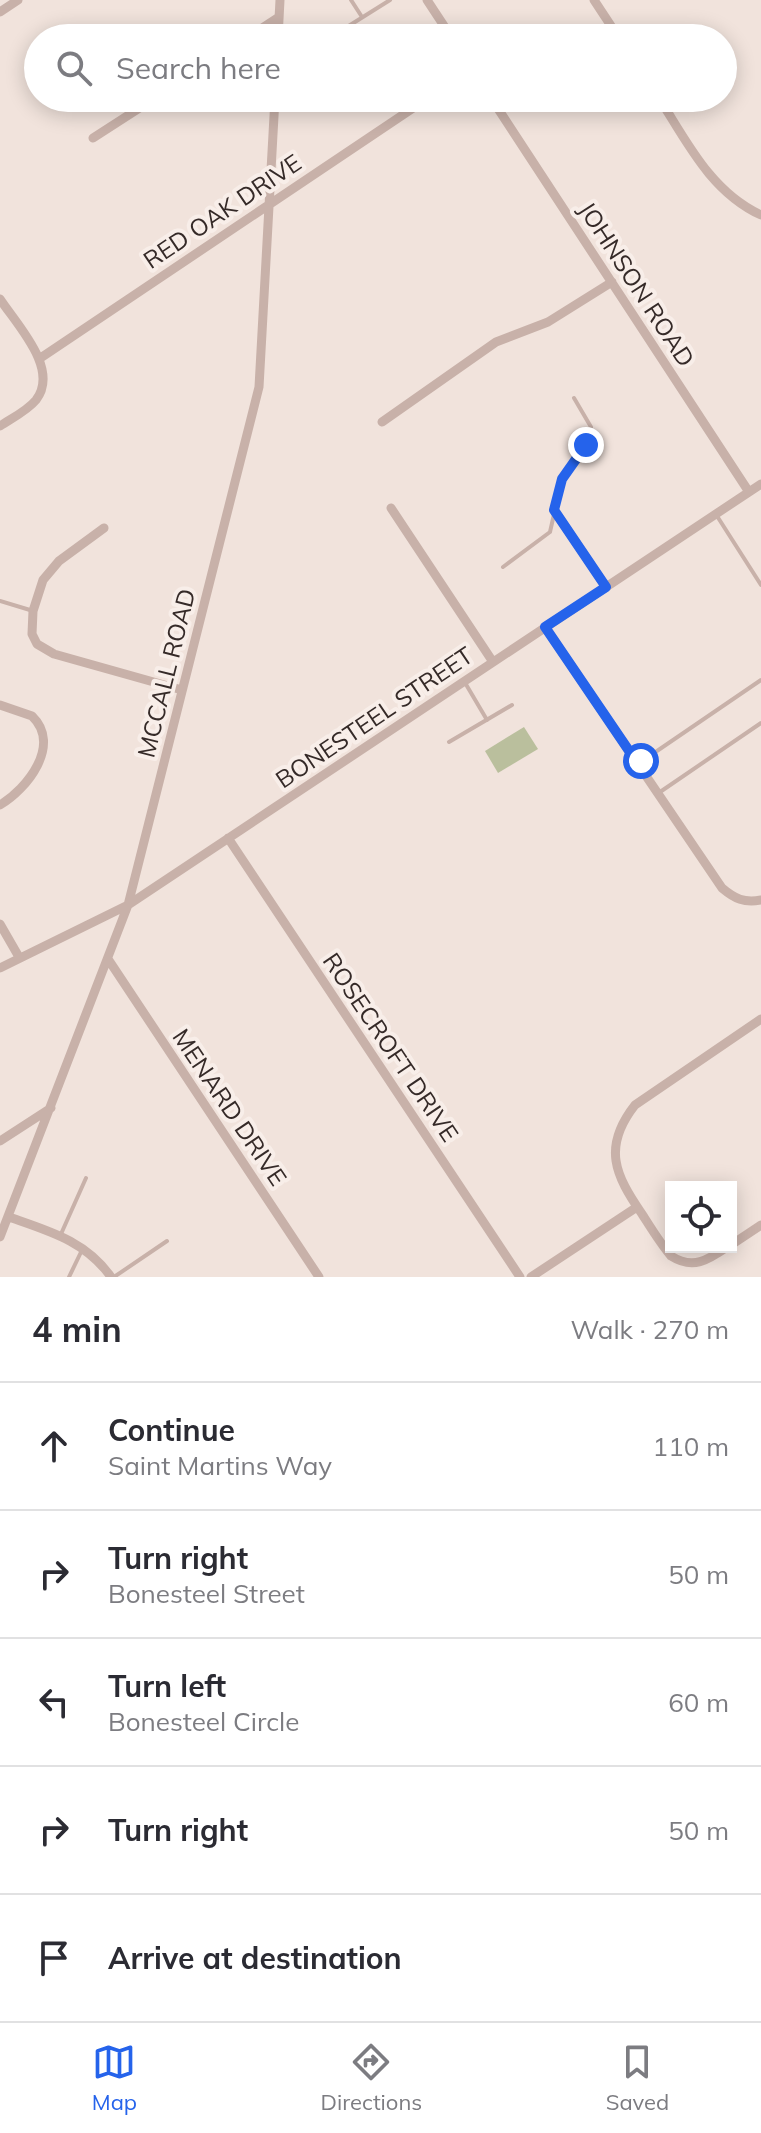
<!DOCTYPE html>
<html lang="en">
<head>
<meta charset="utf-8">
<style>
	:root { --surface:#fff; --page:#f2f2f3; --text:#2b2b33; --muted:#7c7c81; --line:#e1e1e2; --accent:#2563eb }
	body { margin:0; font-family:Mulish,sans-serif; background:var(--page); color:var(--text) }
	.controls { position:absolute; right:24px; bottom:24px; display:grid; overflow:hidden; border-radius:0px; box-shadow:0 4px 20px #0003 }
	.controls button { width:72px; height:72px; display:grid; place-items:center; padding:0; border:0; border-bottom:2px solid var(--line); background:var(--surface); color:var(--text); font:40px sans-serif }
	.stop { position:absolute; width:24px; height:24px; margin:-18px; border:6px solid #2563eb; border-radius:50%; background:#fff }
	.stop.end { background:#2563eb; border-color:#fff; box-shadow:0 2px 8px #0008 }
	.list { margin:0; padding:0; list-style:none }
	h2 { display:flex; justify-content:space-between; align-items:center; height:104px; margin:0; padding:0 32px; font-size:34px }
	h2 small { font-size:26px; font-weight:400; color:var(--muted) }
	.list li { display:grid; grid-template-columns:52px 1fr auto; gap:24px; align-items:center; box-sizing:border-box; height:128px; padding:0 32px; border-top:2px solid var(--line) }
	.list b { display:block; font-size:30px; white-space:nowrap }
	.list p { margin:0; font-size:26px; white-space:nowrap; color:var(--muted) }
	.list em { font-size:26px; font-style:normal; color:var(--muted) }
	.icon { flex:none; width:44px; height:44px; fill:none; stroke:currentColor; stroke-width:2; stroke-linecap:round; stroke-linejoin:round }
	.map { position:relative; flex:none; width:761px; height:1277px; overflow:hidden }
	.search { position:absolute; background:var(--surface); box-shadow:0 4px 20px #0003; left:24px; right:24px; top:24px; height:88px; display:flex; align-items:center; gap:20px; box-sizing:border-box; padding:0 28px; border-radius:44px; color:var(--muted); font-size:30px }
	.sheet { height:744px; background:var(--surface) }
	nav { display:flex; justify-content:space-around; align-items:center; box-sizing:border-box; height:112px; border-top:2px solid var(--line); background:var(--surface); font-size:22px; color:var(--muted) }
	nav a { display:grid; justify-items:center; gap:4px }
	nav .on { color:var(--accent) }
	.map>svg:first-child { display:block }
</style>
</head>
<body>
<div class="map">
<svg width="761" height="1277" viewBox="0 0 761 1277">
	<rect width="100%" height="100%" fill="#f1e3dc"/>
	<path fill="#babf9d" d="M524,727l14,22 -40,24 -13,-22z"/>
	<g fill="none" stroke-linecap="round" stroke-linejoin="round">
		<path stroke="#c8b1a9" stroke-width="4" d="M351,0l11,17
			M340,38l7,-11 43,-27
			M717,516l44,69
			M503,567l47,-35 12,-53 28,-43 1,-9 -17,-29
			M0,601l30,9
			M464,681l23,39
			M449,742l63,-37
			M638,764l123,-84
			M660,792l101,-69
			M61,1234l25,-56
			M69,1277l13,-27
			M114,1277l53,-36"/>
		<path stroke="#c8b1a9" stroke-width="9" d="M427,0l25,38
			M594,0l25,38
			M0,12l18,-12
			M247,38l32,-21
			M278,38l2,-38
			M491,98l258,394
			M659,98c28,44 52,94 102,117
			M93,138l62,-40
			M0,299c17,26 60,70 36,101 -9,11 -24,18 -36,26
			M39,359l389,-261
			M382,422l114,-80 52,-20 64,-40
			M391,508l102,154
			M554,510l52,77
			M104,528l-45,33 -16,19 -10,31 -1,23 5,10 17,10 128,36
			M545,627l177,261c13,11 22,15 39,12
			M0,705l32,11c30,29 -5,73 -32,89
			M228,838l292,439
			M0,924l19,33
			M108,959l211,318
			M0,968l128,-63 633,-421
			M0,1141l51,-33
			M9,1217c40,14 77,24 102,60
			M0,1237l128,-332 131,-518 16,-289
			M731,1245l30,-20
			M727,1247c-19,13 -34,23 -56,9 -11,-13 -20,-28 -29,-42 -27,-39 -40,-67 -7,-109l126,-86
			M531,1277l106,-70"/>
	</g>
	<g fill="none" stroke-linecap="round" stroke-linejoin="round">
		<path stroke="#2563eb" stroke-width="10" d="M586,445l-24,34 -8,31 52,77 -61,40 93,137 3,-3"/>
	</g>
	<g text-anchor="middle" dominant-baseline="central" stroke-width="8" stroke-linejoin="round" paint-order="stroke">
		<g font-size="24" fill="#352a28" stroke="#f8eee9">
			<text transform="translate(222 211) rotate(-34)">RED OAK DRIVE</text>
			<text transform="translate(637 284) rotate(57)">JOHNSON ROAD</text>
			<text transform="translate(166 673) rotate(-76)">MCCALL ROAD</text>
			<text transform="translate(374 717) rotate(-34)">BONESTEEL STREET</text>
			<text transform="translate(391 1047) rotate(56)">ROSECROFT DRIVE</text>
			<text transform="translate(230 1107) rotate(56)">MENARD DRIVE</text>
		</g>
	</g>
</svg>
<div class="controls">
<button><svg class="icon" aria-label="locate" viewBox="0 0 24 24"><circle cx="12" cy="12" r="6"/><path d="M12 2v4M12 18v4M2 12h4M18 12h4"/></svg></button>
</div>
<div class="stop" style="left:641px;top:761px"></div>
<div class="stop end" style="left:586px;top:445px"></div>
<div class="search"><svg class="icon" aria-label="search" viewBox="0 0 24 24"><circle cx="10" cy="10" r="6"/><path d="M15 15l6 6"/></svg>Search here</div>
</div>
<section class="sheet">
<h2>4 min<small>Walk · 270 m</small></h2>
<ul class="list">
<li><svg class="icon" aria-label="ahead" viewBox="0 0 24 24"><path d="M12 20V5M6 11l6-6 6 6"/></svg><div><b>Continue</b><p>Saint Martins Way</p></div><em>110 m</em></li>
<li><svg class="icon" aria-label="right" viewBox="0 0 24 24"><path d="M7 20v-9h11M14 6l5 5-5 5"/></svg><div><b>Turn right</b><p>Bonesteel Street</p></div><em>50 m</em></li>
<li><svg class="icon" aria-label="left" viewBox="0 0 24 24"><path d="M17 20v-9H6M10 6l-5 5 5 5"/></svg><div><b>Turn left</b><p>Bonesteel Circle</p></div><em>60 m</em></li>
<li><svg class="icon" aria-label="right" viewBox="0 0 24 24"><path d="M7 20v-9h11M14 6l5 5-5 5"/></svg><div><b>Turn right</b></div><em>50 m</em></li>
<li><svg class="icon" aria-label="arrive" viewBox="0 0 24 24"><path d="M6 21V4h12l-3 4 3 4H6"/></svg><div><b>Arrive at destination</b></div></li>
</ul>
</section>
<nav>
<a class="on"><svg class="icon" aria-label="map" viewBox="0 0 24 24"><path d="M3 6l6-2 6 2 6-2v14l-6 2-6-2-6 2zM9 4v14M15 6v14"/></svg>Map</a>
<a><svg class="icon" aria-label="directions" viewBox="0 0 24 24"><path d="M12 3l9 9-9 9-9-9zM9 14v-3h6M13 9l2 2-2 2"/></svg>Directions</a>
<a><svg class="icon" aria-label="saved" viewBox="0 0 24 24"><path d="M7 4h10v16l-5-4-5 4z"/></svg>Saved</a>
</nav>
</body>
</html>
